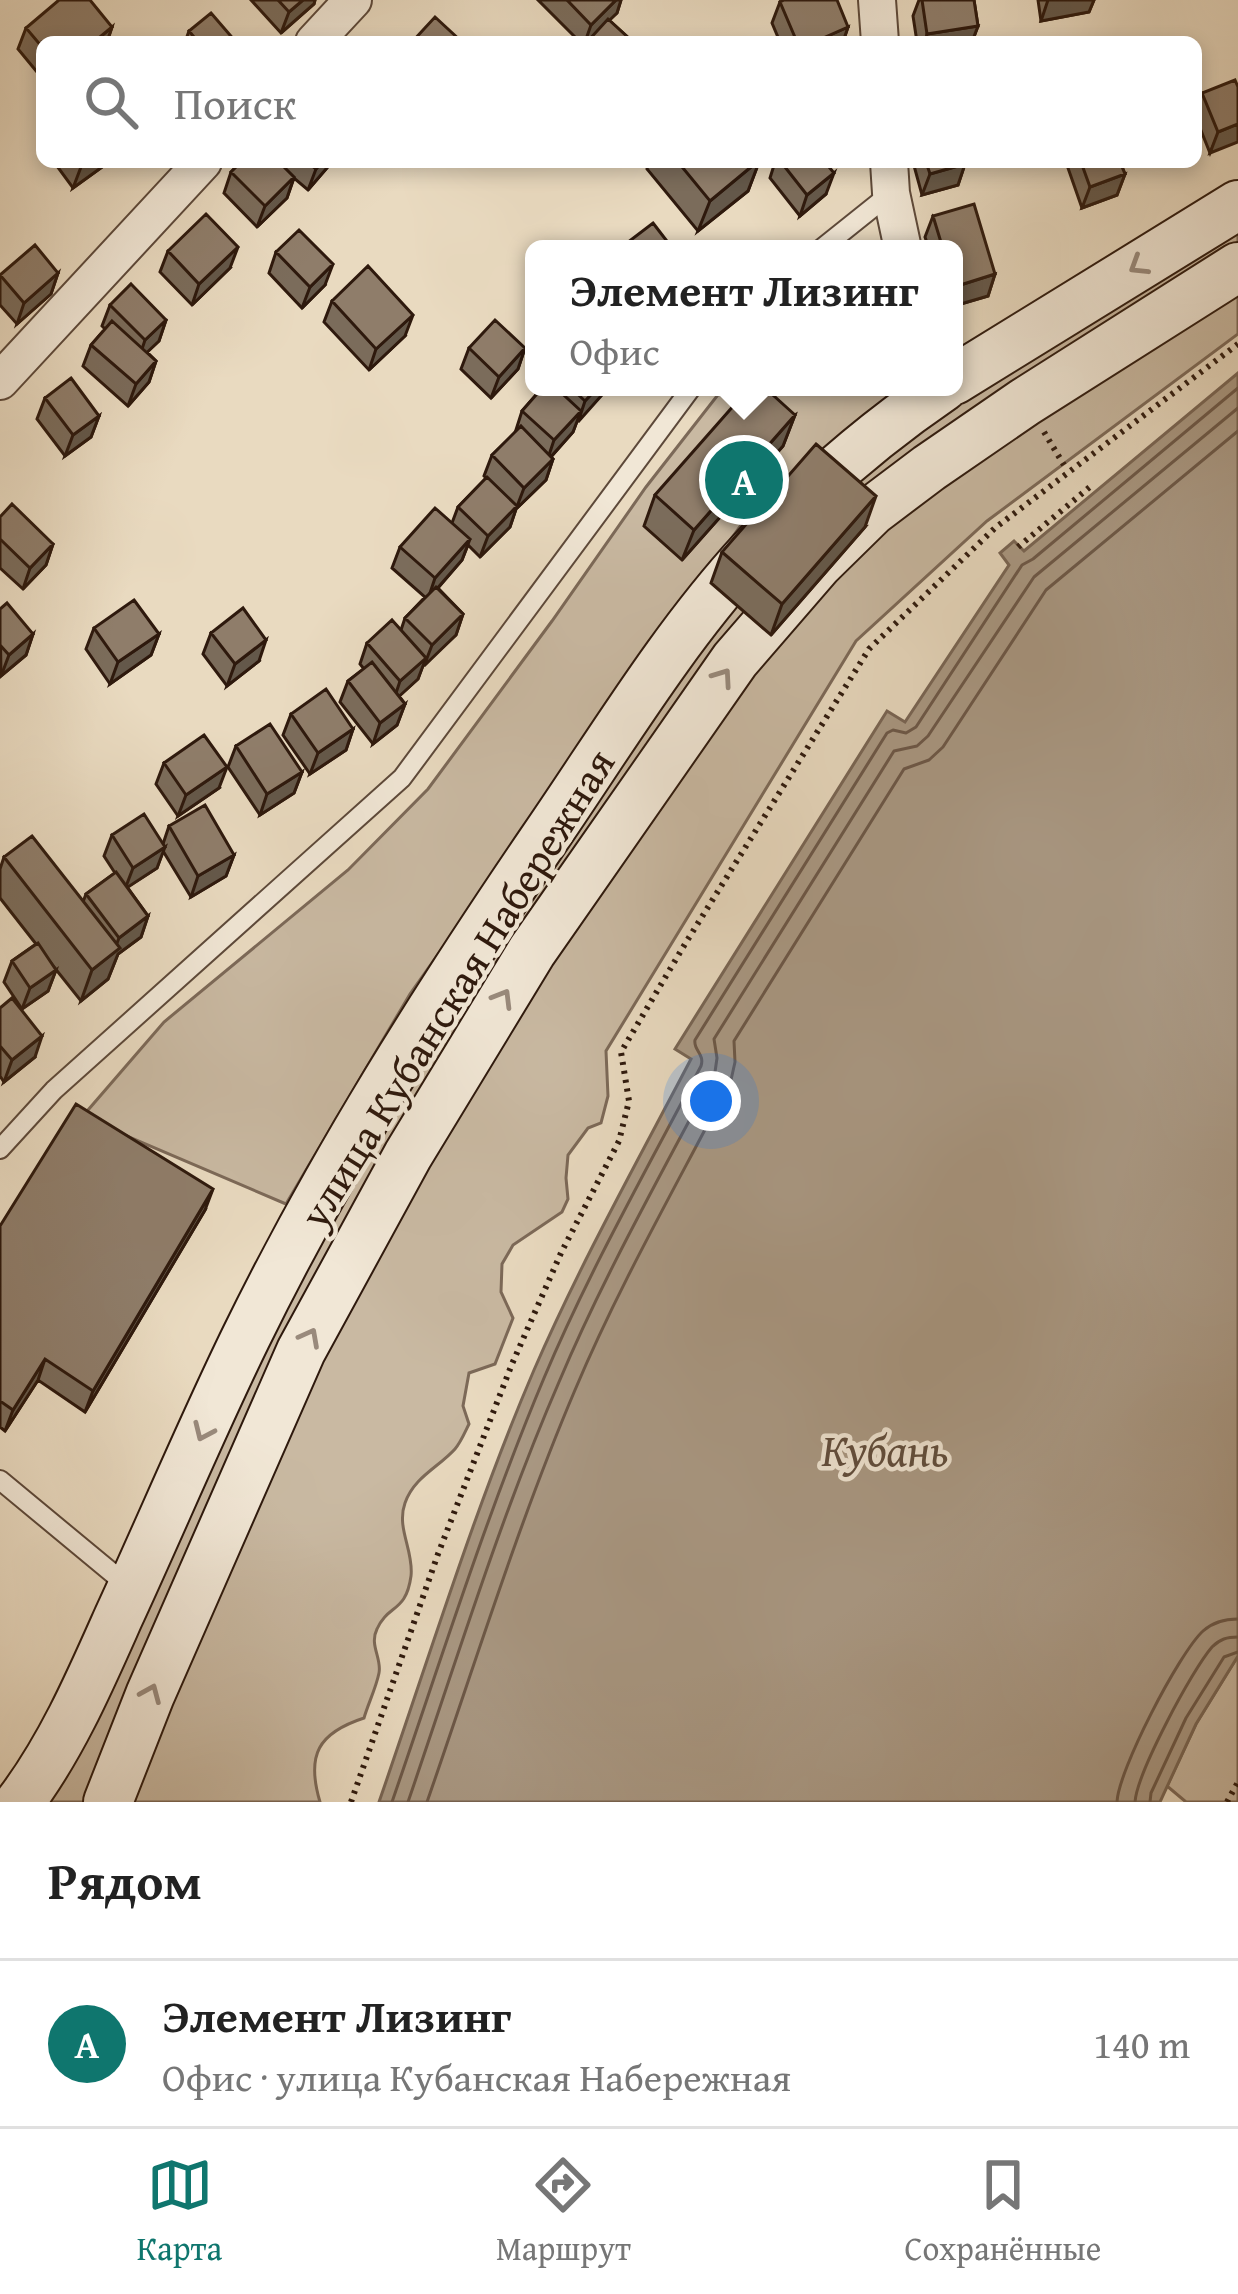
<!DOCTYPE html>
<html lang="ru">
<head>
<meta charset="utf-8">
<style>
	:root { --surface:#fff; --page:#f2f2f2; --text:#222; --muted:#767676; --line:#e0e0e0; --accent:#0f766e }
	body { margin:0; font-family:"Gentium Book Plus",serif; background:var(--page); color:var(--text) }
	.you { position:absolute; left:711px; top:1101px; width:42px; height:42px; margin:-30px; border:9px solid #fff; border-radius:50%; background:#1a73e8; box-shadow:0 0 0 18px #1a73e833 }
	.badge { display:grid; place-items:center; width:78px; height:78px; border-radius:50%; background:var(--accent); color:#fff; font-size:39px; font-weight:700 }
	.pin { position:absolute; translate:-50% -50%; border:6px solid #fff; box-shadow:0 3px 12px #0006 }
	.popup { position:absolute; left:525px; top:240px; width:438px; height:156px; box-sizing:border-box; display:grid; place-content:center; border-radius:18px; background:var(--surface); filter:drop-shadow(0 3px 9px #0005); font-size:39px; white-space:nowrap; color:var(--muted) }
	.popup b { font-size:45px; color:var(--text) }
	.popup::after { content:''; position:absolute; left:50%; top:100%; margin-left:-24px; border:24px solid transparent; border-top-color:var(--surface) }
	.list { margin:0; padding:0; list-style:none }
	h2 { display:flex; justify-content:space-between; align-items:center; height:156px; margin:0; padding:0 48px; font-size:51px }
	h2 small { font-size:39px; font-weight:400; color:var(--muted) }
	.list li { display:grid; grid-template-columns:78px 1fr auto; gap:36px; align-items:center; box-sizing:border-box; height:168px; padding:0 48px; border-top:3px solid var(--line) }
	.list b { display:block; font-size:45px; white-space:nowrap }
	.list p { margin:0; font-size:39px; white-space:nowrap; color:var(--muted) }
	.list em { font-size:39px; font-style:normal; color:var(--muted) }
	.icon { flex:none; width:66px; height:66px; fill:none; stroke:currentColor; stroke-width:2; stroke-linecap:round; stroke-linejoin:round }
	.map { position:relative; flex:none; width:1238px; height:1802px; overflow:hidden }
	.search { position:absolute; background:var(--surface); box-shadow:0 6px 18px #0003; left:36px; right:36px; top:36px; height:132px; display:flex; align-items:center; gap:30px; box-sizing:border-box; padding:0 42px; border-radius:18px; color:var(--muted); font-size:45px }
	.sheet { height:324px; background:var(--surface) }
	nav { display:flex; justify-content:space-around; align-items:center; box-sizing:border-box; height:168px; border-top:3px solid var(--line); background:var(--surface); font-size:33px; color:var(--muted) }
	nav a { display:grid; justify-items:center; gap:6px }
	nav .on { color:var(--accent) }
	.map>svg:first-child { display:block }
</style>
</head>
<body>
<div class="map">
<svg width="1238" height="1802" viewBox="0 0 1238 1802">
	<rect width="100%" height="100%" fill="#e9dac0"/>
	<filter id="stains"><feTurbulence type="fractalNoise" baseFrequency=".00167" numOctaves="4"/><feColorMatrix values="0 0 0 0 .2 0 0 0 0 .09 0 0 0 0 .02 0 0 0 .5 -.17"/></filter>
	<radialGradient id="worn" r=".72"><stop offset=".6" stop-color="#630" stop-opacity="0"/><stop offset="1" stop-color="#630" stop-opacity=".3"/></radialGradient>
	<path fill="#c9b9a2" stroke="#7c6958" stroke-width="3" d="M1238,221v25l-238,157 -391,412 -519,987h-50l307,-617 273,-430 182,-235 148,-113z
		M1238,286v48l-251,187 -131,120 -250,410 2,45 -7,27 -13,5 -20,27 -2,23 2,21 -6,13 -49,33 -11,19 -1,28 12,26 -18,46 -26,9 -6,33 6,18c-4,8 -8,18 -14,25 -16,18 -41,28 -50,54 -9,25 9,48 6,73 -5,37 -23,28 -34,53 -8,16 5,29 2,44 -3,15 -11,31 -15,45 -46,15 -58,37 -44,84h-196l56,-137 172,-368 199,-340 219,-313 116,-119z
		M724,387h189l-172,138 -331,469 -124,210 -204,-87 82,-95 184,-152 80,-81 124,-168 94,-134z
		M1238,1656v146h-52l-19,-16 29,-62z"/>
	<path fill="#a99883" stroke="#786554" stroke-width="3" d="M1238,373v1283l-42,68 -36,78h-781c50,-144 95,-292 155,-432 46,-106 103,-208 157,-311l-16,-10 212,-338 18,11 104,-157 -9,-12 14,-12 10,10z"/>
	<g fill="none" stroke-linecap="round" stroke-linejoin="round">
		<path stroke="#6c5848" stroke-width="3" d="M392,1802c49,-142 94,-286 152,-424 45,-107 103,-209 157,-312 4,-12 -8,-16 -6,-26l192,-307 6,-3 13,3 10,-6 106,-162 11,-6 205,-171
			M408,1802c48,-140 92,-284 151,-420 45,-107 102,-207 156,-310l2,-14 -3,-19 180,-288 23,-5 11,-10 106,-159 204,-169
			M427,1802c48,-138 91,-278 148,-412 45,-107 103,-207 156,-310l4,-18 -1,-21 170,-272 25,-9 14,-13 103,-157 192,-159
			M1117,1802c1,-31 62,-149 86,-171 10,-9 22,-12 35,-12
			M1135,1802c2,-29 57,-132 77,-155 8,-8 15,-10 26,-10
			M1150,1802l1,-9 35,-75 38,-61 14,-5"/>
		<defs>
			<path id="lane" d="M821,249l70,-56
				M0,1149l54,-59 348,-312 290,-391
				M0,1480l128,106"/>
			<path id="street" d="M877,0l3,42
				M314,42l39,-42
				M889,162l2,31 12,56
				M0,381l203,-219"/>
			<path id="secondary" d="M954,380l284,-175
				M20,1802c42,-56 70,-121 98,-184 43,-93 83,-189 128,-281 85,-174 189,-338 298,-498 66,-96 128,-200 207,-286 57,-62 123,-119 192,-166
				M108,1802l42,-107 151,-344 107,-196 124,-204 203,-291 83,-96 54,-53 57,-43 96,-66 213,-135"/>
		</defs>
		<use href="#lane" stroke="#5d493a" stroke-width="22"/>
		<use href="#street" stroke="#5d493a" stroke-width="40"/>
		<use href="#secondary" stroke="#2e190d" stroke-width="52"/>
		<path stroke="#2e190d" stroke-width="6" stroke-dasharray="3 6" stroke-linecap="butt" d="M1044,432l20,33
			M1018,547l73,-61
			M351,1802l87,-248 74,-190 49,-111 58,-112 10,-40 -8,-49 64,-108 184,-295 126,-121 243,-184
			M1227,1802l11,-20"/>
		<use href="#lane" stroke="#f1e7d6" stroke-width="18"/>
		<use href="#street" stroke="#f1e7d6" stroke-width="36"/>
		<use href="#secondary" stroke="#f1e7d6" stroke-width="48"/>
	</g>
	<path fill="#7b6c5b" stroke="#2e190d" stroke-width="3" d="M251,0h64l-1,4 -33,29z
		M538,0h83l-4,13 -8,7 24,22h-53z
		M919,0h55l4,26 -6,16h-55l-4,-26z
		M1038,0h56l-5,12 -48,9z
		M780,2l68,25 -5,15h-63l-8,-19z
		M112,27l-5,15h-65v36l-24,-29 8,-21z
		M189,31l47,11h-51z
		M1238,87l-28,66 -14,-35v-8l6,-17z
		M54,162h55l-36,26z
		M241,162h91l-24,28 -14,-12 -7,20 -30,29 -33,-34 7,-21z
		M649,162h110l-11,29 -50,40 -51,-62z
		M775,162h50l1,32 -26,22 -30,-38z
		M913,162h52v2l-7,21 -36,10z
		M1070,162h50l5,12 -8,21 -35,13 -14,-40z
		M933,216l62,58 -7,22 -34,10v-57h-25l-4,-12z
		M168,251l62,17 -38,37 -32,-33z
		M276,252l49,33 -23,23 -33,-35z
		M58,273l-7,21 -34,30 -17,-19v-29z
		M332,301l73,35 -36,34 -45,-48z
		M110,305l56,15 -7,21 -12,11 9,9 -7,21 -21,24 -45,-40 8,-21 14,-16 -3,-3z
		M469,348h56l-7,21 -27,29 -30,-29z
		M543,387h66l-32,34 -4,11 -22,25 2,2 -7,21 -30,29 -6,18 -30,30 -12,-12 -6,15 -24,28 25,26 -7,21 -33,30 -5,14 -19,17 6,8 -8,21 -24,19 -33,-42 8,-21 16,-12 -4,-5 7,-21 34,-13 4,-12 20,-21 -33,-29 8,-21 52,-24 6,-16 28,-29 -2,-2 8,-21 23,-22 7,-22z
		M45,398l54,18 -8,21 -26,19 -28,-37z
		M795,415l-12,31 -101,114 -38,-34 11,-31z
		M0,517l53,27 -7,21 -23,24 -23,-21z
		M865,527l-94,108 -60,-52 11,-31z
		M0,609l33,25 -7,21 -25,21z
		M94,628l65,6 -8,21 -41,29 -24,-35z
		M211,633l48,28 -32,25 -24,-32z
		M291,714l62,15 -7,21 -36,24 -27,-39z
		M236,746l66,26 -8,21 -34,22 -32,-48z
		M164,763l55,25 -41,28 -22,-32z
		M169,826l65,29 -8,21 -35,21 -28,-46 -6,17 -30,19 21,29 -7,21 -23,17 -10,25 -27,22 -31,-39 6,8 -8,21 -26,18 -18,-27 8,-21 24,-17 -36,-46v-29l4,-12 79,45 3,-8 29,-21 -11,-17 8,-21 51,9z
		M0,1008l35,49 -31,25 -4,-6z
		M205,1210l-120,202 -47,-32 -33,51 -5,-4v-201z"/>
	<path fill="#64584a" stroke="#2e190d" stroke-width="3" d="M303,0h12l-1,4 -33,29 8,-21z
		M616,0h5l-4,13 -30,29h-2l6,-17z
		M1048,0h46l-5,12 -48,9z
		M978,26l-6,16h-47l2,-8z
		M112,27l-5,15h-13z
		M848,27l-5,15h-29z
		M1238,124v18l-28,11 8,-21z
		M88,162h21l-36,26 8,-21z
		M322,162h10l-24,28 8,-21z
		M757,162h2l-11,29 -50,40 12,-30z
		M965,164l-7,21 -36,10 8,-21z
		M834,173l-8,21 -26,22 7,-21z
		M1125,174l-8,21 -35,13 8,-21z
		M294,177l-7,21 -30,29 8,-21z
		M238,247l-8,21 -38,37 7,-21z
		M333,264l-8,21 -23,23 8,-21z
		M58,273l-7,21 -34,30 7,-21z
		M995,274l-7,22 -34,10v-19z
		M413,315l-8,21 -36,34 7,-21z
		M166,320l-7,21 -21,20 7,-21z
		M525,348l-7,21 -27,29 8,-21z
		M156,361l-7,21 -21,24 8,-22z
		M598,387h11l-31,35 7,-21z
		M581,411l-8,21 -26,29 7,-21z
		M795,415l-12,31 -101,114 12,-30z
		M99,416l-8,21 -26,19 8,-21z
		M553,459l-7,21 -30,29 8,-21z
		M876,496l-11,31 -94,108 11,-31z
		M517,506l-7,21 -30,30 8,-21z
		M470,539l-8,21 -34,39 7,-21z
		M53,544l-7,21 -23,24 7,-21z
		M463,614l-7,21 -32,31 8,-21z
		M33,634l-7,21 -25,21 8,-21z
		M159,634l-8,21 -41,29 8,-22z
		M266,640l-7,21 -32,25 8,-22z
		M426,658l-8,21 -25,23 7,-21z
		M405,704l-8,21 -24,19 7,-21z
		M353,729l-7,21 -36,24 8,-21z
		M227,767l-8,21 -41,28 8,-21z
		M302,772l-8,21 -34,22 7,-21z
		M165,847l-8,21 -32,21 8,-21z
		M234,855l-8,21 -35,21 7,-21z
		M148,916l-7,21 -23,17 -10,25 -27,22 11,-31 21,-17 6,-15z
		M56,970l-8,21 -26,18 8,-21z
		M42,1036l-7,21 -31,25 8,-22z
		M213,1189l-8,21 -120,202 8,-21z
		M45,1359l-7,21 -33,51 8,-21z"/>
	<path fill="#8f7d6a" stroke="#2e190d" stroke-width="3" d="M59,0h31l22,27 -18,15h-52v5l-16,-19z
		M278,0h25l-14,12z
		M567,0h49l-25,25z
		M784,0h53l11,27 -34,15h-17l-17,-40z
		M922,0h52l4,26 -51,8z
		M211,13l25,29h-38l-9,-11z
		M435,17l27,25h-50z
		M608,19l25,23h-46z
		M1235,80l3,7v37l-20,8 -16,-39z
		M241,162h38l15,15 -29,29 -34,-34z
		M307,162h15l-6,7z
		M678,162h79l-47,39z
		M781,162h44l9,11 -27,22z
		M926,162h39v2l-35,10z
		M1081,162h39l5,12 -35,13z
		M974,204l21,70 -41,13v-38h-11l-10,-33z
		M206,214l32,33 -39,37 -31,-33z
		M653,223l20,26h-54z
		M299,230l34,34 -23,23 -34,-35z
		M35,245l23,28 -34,30 -24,-28z
		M368,266l45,49 -37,34 -44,-48z
		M131,284l35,36 -21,20 -35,-35z
		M495,320l30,28 -26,29 -30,-29z
		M112,321l44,40 -20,23 -45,-39z
		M71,378l28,38 -26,19 -28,-37z
		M543,387h12l26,24 -27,29 -32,-29z
		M570,387h28l-13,14z
		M750,387h14l31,28 -101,115 -39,-35z
		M521,426l32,33 -29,29 -32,-33z
		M816,444l60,52 -94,108 -60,-52z
		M487,477l30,29 -29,30 -30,-29z
		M12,504l41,40 -23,24 -30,-29v-22z
		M435,508l35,31 -35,39 -35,-31z
		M436,587l27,27 -31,31 -27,-27z
		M134,600l25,34 -41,28 -24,-34z
		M7,603l26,31 -24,21 -9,-10v-36z
		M243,608l23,32 -31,24 -24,-31z
		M392,620l34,38 -26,23 -33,-38z
		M372,662l33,42 -25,19 -32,-42z
		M326,689l27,40 -35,24 -27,-39z
		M270,724l32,48 -35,22 -31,-48z
		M204,735l23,32 -41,28 -22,-32z
		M205,805l29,50 -36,21 -29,-50z
		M144,814l21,33 -32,21 -21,-33z
		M32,836l88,112 -28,22 -88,-113z
		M116,872l32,44 -29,22 -33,-44z
		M38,943l18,27 -26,18 -18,-27z
		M12,998l30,38 -30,24 -12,-14v-38z
		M76,1104l137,85 -120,202 -48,-32 -32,51 -13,-9v-175z"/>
	<defs><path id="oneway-chevron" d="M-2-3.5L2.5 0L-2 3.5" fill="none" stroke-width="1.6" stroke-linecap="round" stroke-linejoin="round" transform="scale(3)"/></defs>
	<g stroke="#998a7c">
		<use href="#oneway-chevron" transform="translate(1138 266) rotate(148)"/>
		<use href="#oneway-chevron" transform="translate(723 677) rotate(-55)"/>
		<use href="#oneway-chevron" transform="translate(503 998) rotate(-59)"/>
		<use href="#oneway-chevron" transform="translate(310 1337) rotate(-62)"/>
		<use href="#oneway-chevron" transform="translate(203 1432) rotate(114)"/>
		<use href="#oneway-chevron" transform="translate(151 1693) rotate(-67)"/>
	</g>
	<g text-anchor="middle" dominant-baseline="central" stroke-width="9" stroke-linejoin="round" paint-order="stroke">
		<g font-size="42" fill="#2e190d" stroke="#f1e7d6">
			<text transform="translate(456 988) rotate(-58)">улица Кубанская Набережная</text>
		</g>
		<g font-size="45" font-style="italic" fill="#5f4c3c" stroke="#f1e7d6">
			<text x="885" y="1449">Кубань</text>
		</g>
	</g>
	<rect width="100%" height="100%" filter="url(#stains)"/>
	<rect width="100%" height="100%" fill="url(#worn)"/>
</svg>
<div class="you"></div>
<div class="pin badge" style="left:744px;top:480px">A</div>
<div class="popup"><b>Элемент Лизинг</b>Офис</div>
<div class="search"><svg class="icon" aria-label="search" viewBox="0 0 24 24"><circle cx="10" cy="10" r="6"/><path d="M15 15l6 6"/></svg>Поиск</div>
</div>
<section class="sheet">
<h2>Рядом<small></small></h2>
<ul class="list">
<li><span class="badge">A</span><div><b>Элемент Лизинг</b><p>Офис · улица Кубанская Набережная</p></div><em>140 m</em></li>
</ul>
</section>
<nav>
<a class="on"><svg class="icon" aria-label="map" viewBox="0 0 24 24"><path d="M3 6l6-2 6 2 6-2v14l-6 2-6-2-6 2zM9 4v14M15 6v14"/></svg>Карта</a>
<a><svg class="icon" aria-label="directions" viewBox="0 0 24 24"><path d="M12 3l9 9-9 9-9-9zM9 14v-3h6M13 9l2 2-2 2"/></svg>Маршрут</a>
<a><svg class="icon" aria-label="saved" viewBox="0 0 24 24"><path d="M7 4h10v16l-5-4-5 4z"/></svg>Сохранённые</a>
</nav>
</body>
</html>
